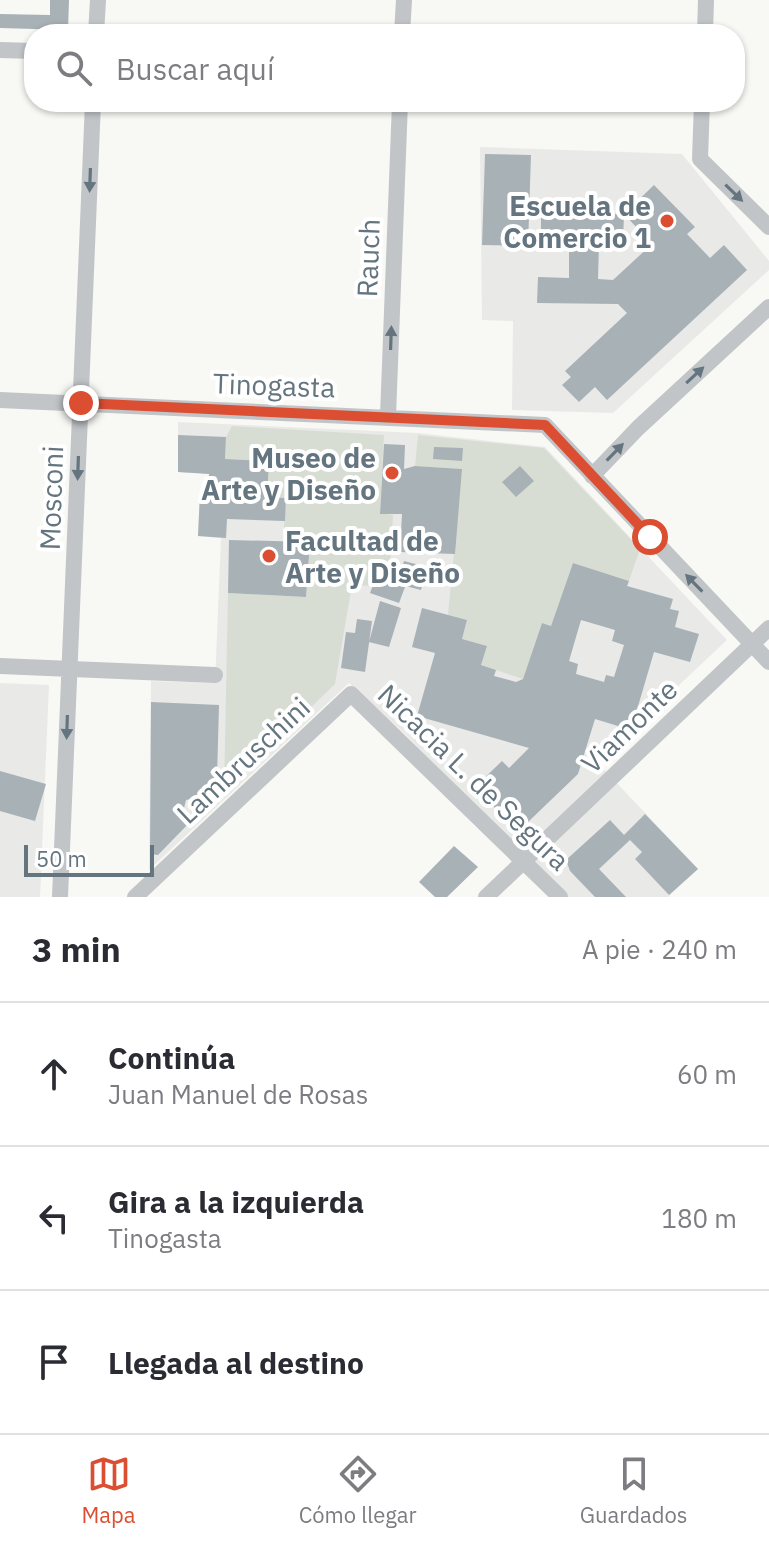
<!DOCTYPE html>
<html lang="es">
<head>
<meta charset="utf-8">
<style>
	:root { --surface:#fff; --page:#f7f7f7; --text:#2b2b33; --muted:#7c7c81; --line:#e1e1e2; --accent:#db4e32 }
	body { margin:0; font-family:"IBM Plex Sans",sans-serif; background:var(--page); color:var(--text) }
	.scale { position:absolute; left:24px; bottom:20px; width:130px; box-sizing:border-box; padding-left:8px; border:4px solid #64757f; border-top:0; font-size:22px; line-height:28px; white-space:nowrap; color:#64757f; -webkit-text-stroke:6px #fff; paint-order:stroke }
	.stop { position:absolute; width:24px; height:24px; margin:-18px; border:6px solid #db4e32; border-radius:50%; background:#fff }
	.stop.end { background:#db4e32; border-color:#fff; box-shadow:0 2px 8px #0008 }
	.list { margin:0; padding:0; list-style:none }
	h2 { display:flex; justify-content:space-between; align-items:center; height:104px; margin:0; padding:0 32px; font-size:34px }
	h2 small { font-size:26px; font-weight:400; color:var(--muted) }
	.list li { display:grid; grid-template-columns:52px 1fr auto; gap:24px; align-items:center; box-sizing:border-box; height:144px; padding:0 32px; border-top:2px solid var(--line) }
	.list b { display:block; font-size:30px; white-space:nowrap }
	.list p { margin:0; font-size:26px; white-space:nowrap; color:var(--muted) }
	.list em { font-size:26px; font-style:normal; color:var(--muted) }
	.icon { flex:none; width:44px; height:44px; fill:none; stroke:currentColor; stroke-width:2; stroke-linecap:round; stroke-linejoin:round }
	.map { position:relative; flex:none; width:769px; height:897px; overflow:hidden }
	.search { position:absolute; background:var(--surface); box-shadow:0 2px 6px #0004; left:24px; right:24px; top:24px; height:88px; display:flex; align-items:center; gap:20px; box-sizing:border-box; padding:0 28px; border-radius:32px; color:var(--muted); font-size:30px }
	.sheet { height:536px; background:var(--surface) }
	nav { display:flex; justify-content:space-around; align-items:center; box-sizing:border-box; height:112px; border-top:2px solid var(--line); background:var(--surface); font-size:22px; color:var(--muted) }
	nav a { display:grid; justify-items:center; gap:4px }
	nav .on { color:var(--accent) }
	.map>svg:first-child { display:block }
</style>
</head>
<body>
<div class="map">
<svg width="769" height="897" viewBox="0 0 769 897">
	<rect width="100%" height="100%" fill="#f8f8f5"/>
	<path fill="#e9e9e8" d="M480,147l202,7 87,107v9l-156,143 -101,-3 1,-89 -31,-1z
		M178,422l240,11 127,14 182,193 -130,122 101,107 -30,28h-105l-158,-163 -56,-51 -200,187 2,-189 64,2 6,-145 -23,-2 2,-43h8l1,-19 -31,-2z
		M0,683l49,2 -9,212h-40z"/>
	<path fill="#d8ddd4" d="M232,426l152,9 -4,78 13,2 -4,66 -13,-4 -3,9 -21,-1 -17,99 -111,107 4,-198 78,4 4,-54 -27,-2 3,-43 -19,-1 2,-36 -44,-2 1,-22z
		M418,435l126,13 96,101 -11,32 -56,-18 -22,63 -9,-3 -19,56 -42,-14 6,-19 -25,-7 5,-19 -19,-5 14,-146 -47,-3z"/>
	<path fill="#a8b1b6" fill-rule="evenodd" d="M50,0h19l-1,30 -68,-2v-14l50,1z
		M485,154l46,1 -3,91 -46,-1z
		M654,185l41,42 -8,7 23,24 14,-13 23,25 -140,130 -12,-13 -16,15 -17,-17 9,-8 -6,-6 62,-58 -9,-9 -81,-1 1,-26 31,1v-36h-28v-30l83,2zM624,214l28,30 -39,36 -15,-1 1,-36 24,1z
		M178,435l48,2 -1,22 44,2 -2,36 19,1 -1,23 -58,-2 -1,19 -28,-2 2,-43 8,1 1,-20 -31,-2z
		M384,444l21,1 -1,24 11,-3 47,3 -7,85 -55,-2 2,-38h-22z
		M434,447l29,1 -1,13 -29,-2z
		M520,466l14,15 -18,16 -14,-15z
		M229,540l81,2 -4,55 -78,-4z
		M404,561l23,6 -6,23 -23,-6z
		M573,563l56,18 -2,5 46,13 -3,10 9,2 -4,16 24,7 -9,28 -36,-10 -23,78 -36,-11 -17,55 -51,49 -20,-2 -32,-34 27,-26 7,7 20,-20 -112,-32 18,-63 -23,-6 10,-39 45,12 -5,19 25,7 -6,19 15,5 -2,6 22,6 7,-3 19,-56 9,3zM581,620l34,10 -3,11 12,4 -10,32 -8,-2 -2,7 -28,-8 2,-10 -9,-3z
		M376,577l29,10 -6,16 -29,-10z
		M380,601l21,7 -12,39 -20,-5z
		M357,619l15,2 -7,51 -24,-4 5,-36 9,1z
		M151,702l68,3 -2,73 5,1 -16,17 -20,4 -3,12 8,9 -33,34 -8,-1z
		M0,771l46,13 -11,37 -35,-10z
		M645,814l53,55 -29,26 -34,-36 7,-7 -12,-12 -31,29 27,28h-31l-25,-26 -4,-11 44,-40 14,15z
		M454,846l24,21 -31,30h-12l-16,-15z"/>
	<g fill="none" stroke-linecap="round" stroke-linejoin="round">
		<path stroke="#c1c5c8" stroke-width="16" d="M96,34l2,-34
			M402,34l2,-34
			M705,34l1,-34
			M0,50l34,1
			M702,102l-2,57 69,68
			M0,400l545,25 224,237
			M388,416l12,-314
			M592,476l46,-48 131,-121
			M0,666l215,9
			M60,897l33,-795
			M135,897l216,-203 209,203
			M486,897l283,-269"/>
	</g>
	<defs><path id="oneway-solid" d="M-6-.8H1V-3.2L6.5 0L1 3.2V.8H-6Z" transform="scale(2)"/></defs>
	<g fill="#64757f">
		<use href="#oneway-solid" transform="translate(90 180) rotate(92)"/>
		<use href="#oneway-solid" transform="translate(734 193) rotate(44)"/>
		<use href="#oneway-solid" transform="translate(391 338) rotate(-88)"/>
		<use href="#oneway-solid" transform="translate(695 375) rotate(-43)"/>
		<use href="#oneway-solid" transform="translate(615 452) rotate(-46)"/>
		<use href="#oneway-solid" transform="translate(78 468) rotate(92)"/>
		<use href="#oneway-solid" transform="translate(694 583) rotate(-134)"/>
		<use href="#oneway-solid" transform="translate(67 727) rotate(92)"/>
	</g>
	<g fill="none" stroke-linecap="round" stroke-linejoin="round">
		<path stroke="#db4e32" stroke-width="10" d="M81,403l464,22 105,112"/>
	</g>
	<g fill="#db4e32" stroke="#fff" stroke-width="3">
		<circle cx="667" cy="221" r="8"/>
		<circle cx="392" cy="473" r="8"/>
		<circle cx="269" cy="556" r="8"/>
	</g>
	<g text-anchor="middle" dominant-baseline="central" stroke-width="8" stroke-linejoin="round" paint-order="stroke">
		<g font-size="28" font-weight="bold" fill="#64757f" stroke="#fff" text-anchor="end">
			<text x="651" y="205">Escuela de<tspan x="651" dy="32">Comercio 1</tspan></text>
			<text x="376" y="457">Museo de<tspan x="376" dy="32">Arte y Diseño</tspan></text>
			<text x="285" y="540" text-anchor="start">Facultad de<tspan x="285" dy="32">Arte y Diseño</tspan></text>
		</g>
		<g font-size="28" fill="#64757f" stroke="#fff">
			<text transform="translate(368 258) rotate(-88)">Rauch</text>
			<text transform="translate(274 385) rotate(2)">Tinogasta</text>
			<text transform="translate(51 498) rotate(-88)">Mosconi</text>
			<text transform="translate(629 726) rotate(-44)">Viamonte</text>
			<text transform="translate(243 760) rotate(-43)">Lambruschini</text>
			<text transform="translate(474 777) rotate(44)">Nicacia L. de Segura</text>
		</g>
	</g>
</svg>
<div class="scale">50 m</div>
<div class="stop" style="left:650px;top:537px"></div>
<div class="stop end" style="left:81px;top:403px"></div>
<div class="search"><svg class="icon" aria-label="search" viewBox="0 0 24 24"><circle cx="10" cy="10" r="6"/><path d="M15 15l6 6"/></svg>Buscar aquí</div>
</div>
<section class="sheet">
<h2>3 min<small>A pie · 240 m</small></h2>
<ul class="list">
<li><svg class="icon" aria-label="ahead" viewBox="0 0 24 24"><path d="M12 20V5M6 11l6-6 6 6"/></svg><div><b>Continúa</b><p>Juan Manuel de Rosas</p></div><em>60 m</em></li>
<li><svg class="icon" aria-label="left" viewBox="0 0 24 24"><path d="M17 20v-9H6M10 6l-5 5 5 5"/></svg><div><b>Gira a la izquierda</b><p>Tinogasta</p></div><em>180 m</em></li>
<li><svg class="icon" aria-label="arrive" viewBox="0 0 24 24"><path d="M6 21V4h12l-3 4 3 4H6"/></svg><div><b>Llegada al destino</b></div></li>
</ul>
</section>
<nav>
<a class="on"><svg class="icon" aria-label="map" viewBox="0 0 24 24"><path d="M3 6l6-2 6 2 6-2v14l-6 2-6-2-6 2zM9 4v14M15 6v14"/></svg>Mapa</a>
<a><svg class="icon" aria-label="directions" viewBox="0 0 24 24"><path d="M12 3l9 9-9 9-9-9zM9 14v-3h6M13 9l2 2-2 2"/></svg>Cómo llegar</a>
<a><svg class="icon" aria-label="saved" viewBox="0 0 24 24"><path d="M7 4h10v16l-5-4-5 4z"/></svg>Guardados</a>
</nav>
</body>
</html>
